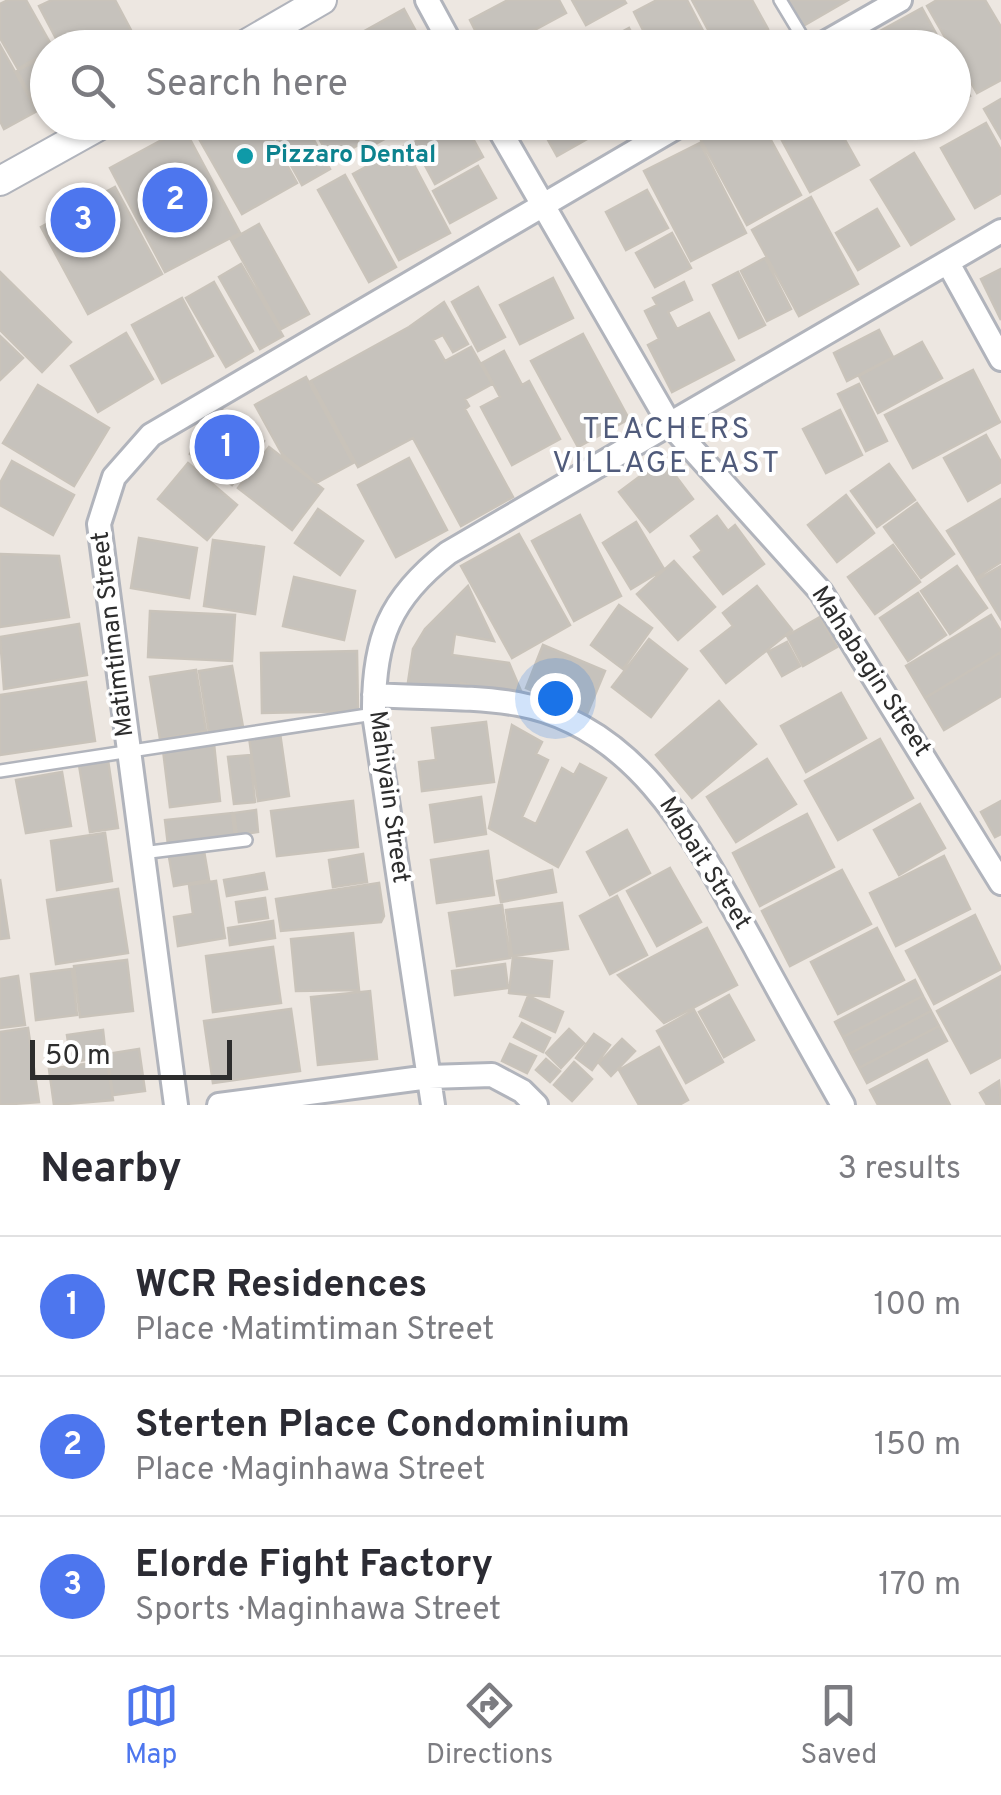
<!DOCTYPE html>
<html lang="en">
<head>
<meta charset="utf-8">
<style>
	:root { --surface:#fff; --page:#f2f2f3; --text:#2b2b33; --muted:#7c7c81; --line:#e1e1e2; --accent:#4d76ee }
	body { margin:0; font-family:Overpass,sans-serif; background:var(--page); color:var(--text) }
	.scale { position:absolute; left:30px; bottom:25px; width:202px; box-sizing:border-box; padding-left:10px; border:5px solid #2d2d2d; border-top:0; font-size:28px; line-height:35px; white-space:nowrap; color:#2d2d2d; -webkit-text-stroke:8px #fff; paint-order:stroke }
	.you { position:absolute; left:555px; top:698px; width:35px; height:35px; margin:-25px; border:8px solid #fff; border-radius:50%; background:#1a73e8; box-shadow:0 0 0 15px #1a73e833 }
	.badge { display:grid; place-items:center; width:65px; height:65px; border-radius:50%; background:var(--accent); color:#fff; font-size:32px; font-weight:700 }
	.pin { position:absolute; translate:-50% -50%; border:5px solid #fff; box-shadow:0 2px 10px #0006 }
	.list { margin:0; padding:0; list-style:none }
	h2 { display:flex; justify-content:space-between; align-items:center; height:130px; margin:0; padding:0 40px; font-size:42px }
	h2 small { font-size:32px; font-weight:400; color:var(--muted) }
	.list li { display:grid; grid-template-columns:65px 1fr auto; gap:30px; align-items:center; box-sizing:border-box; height:140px; padding:0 40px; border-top:2px solid var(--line) }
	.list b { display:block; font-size:38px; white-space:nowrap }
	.list p { margin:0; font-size:32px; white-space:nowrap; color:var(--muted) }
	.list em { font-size:32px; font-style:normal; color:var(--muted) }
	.icon { flex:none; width:55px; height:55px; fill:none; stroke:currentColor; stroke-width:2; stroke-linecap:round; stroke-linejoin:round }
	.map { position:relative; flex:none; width:1001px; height:1105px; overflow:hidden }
	.search { position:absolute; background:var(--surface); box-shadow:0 2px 8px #0004; left:30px; right:30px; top:30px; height:110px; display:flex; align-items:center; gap:25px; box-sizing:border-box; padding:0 35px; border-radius:55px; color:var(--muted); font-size:38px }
	.sheet { height:550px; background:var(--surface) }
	nav { display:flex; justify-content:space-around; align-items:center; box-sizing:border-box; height:140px; border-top:2px solid var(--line); background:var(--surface); font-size:28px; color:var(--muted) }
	nav a { display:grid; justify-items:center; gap:5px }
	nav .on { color:var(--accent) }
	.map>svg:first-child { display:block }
</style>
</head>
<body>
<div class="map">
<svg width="1001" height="1105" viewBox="0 0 1001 1105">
	<rect width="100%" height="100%" fill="#ede7e1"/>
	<path fill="#c6c2bc" stroke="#c9c3ba" stroke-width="2.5" d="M8,0h18l27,48 -35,21 -18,-31v-34z
		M52,0h63l25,47 -79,1 -22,-42z
		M508,0h51l7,13 -35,19 9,16h-56l-14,-28z
		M572,0h52l2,3 -40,22z
		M657,0h30l25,48h-60l-18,-36z
		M692,0h60l16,29 -33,19h-17z
		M788,0h60l-45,26z
		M937,0h48l16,27v53l-24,13 -50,-87z
		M922,8l22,40h-66l-7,-12z
		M404,9l21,39h-91z
		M629,28l11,20h-48z
		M0,45l37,66 -33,18 -4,-8z
		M40,59l8,15v33l-9,4 -22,-40z
		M954,65l16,31 -16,9z
		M1001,99v39l-17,-29z
		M207,122h56l34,61 -55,31 -48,-84z
		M267,122h37l26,47 -28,16z
		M310,122h38l12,22 -29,16z
		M357,122h49l2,4 -38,21z
		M450,122h14l19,35 -48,27 -22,-41z
		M538,122h52l6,12 -39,22z
		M712,122h49l40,73 -54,30 -51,-94z
		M772,122h63l24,43 -49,27z
		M986,123l15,27v43l-26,15 -34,-60z
		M184,128l56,105 -75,39 -55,-104z
		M700,143l46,90 -55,28 -47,-90z
		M404,146l46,87 -51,27 -46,-86z
		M914,153l40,66 -43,26 -40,-65z
		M478,166l18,32 -46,25 -17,-32z
		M345,175l51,92 -27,15 -51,-92z
		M115,187l47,87 -74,40 -47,-87z
		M647,190l21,38 -42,22 -20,-38z
		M811,197l47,87 -59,32 -47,-86z
		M877,209l22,37 -41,24 -22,-37z
		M259,224l50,90 -28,15 -50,-89z
		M672,233l19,35 -36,19 -19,-34z
		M765,258l26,51 -24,12 -26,-50z
		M241,264l42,72 -23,13 -41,-72z
		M1001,269v51l-20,-41z
		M0,272l71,70 -29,30 -42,-42z
		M738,272l27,53 -26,13 -26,-53z
		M553,278l20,40 -53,26 -20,-39z
		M214,282l39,69 -27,16 -40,-69z
		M684,282l8,18 -24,12 9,17 32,-16 25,47 -62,32 -24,-47 11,-6 -14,-28 12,-6 -4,-7z
		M478,287l27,50 -27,14 -26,-49z
		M182,298l31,58 -51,27 -30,-58z
		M444,302l24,42 -15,8 -10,-17 -10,5 12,21 26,-14 21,37 -27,15 4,7 -4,3 48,88 -52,29 -48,-88 -55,29 -47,-86 98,-54z
		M879,330l14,27 -46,24 -13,-28z
		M126,333l27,46 -55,33 -27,-46z
		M583,334l46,85 -51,28 -47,-86z
		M0,336l23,22 -23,22z
		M922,342l20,36 -64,35 -19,-37z
		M504,351l18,34 7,-4 31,58 -48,26 -31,-58 19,-10 -18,-34z
		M973,370l27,52 -87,46 -28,-53z
		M306,377l47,86 -37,20 -34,-29 -27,-49z
		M859,384l28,57 -21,10 -28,-57z
		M38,385l71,43 -35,58 -71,-43z
		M222,410l42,31 -32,44 -42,-31z
		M840,410l22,45 -36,18 -23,-44z
		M986,435l15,27v20l-33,19 -24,-43z
		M269,447l54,42 -31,41 -54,-42z
		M409,458l38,72 -51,27 -38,-72z
		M663,459l30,40 -43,33 -31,-40z
		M12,461l62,34 -21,40 -53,-30v-22z
		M188,463l49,42 -30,35 -49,-41z
		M889,464l26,36 -38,27 -26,-36z
		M846,495l28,38 -37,29 -29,-37z
		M1001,499v63l-25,16 -29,-47z
		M917,503l37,51 -33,24 -37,-51z
		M318,509l45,32 -23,34 -45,-32z
		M580,515l41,81 -47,25 -42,-80z
		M717,516l11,15 7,-6 29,39 -41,30 -29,-37 8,-6 -11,-15z
		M636,522l28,47 -33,20 -28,-46z
		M519,534l51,91 -58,33 -51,-92z
		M139,538l58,10 -8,50 -58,-10z
		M213,540l51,7 -9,67 -51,-8z
		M893,545l27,37 -45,32 -27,-37z
		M0,554l59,2 10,61 -69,10z
		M674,561l41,46 -37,33 -41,-46z
		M957,566l30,42 -37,26 -29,-43z
		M1001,566v53l-24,-39z
		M294,577l61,14 -11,49 -61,-14z
		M468,586l26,55 -39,-7 -3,21 57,8 15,35 -63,-15 -3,8 -51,-2 6,-40 12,-20z
		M757,586l35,44 -66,53 -25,-32 32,-25 -10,-13z
		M918,593l28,42 -38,26 -28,-43z
		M619,605l33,23 -29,41 -32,-24z
		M150,611l85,4 -3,46 -84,-4z
		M991,615l10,16v21l-76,46 -19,-32z
		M820,617l17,30 -34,19 -16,-30z
		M79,624l8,51 -83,14 -4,-52z
		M649,639l38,30 -36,48 -39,-30z
		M787,642l13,24 -18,10 -14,-24z
		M543,645l62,26 -18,43 -61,-26z
		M357,651l1,60 -96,2 -1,-60z
		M1001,652v44l-57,34 -19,-32z
		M232,666l11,61 -34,6 -10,-62z
		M196,670l10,61 -46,8 -10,-62z
		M86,682l9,59 -95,14v-60z
		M841,693l25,45 -60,34 -25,-46z
		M719,701l37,43 -64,54 -36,-43z
		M486,722l8,60 -72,9 -3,-29 17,-2 -4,-32z
		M512,725l30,17 -6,12 12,6 -26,57 14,7 26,-56 12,7 6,-11 26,14 -48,89 -69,-39z
		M280,733l9,63 -31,5 -9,-64z
		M880,739l33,59 -75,42 -33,-59z
		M214,744l6,57 -50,6 -7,-57z
		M250,755l5,47 -21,2 -6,-47z
		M767,759l29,45 -60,38 -29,-45z
		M108,760l10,68 -28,4 -11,-67z
		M62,772l9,54 -45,7 -10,-53z
		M481,797l5,37 -51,8 -5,-37z
		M353,801l5,46 -81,9 -6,-45z
		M1001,801v33l-6,3 -14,-25z
		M920,804l25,44 -46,27 -25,-45z
		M256,810l2,22 -21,3 -3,-22z
		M232,813l3,25 -67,7 -3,-25z
		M807,814l27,53 -74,39 -27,-53z
		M627,830l23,43 -40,22 -23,-43z
		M105,833l7,48 -55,9 -6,-49z
		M204,851l5,29 -35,6 -5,-29z
		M488,851l6,44 -57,8 -6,-43z
		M363,854l4,28 -34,5 -4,-27z
		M944,856l26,53 -74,37 -26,-53z
		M670,868l31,54 -44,24 -30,-55z
		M552,870l4,22 -55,10 -4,-21z
		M842,870l29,54 -81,42 -28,-55z
		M264,873l3,16 -40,7 -3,-16z
		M0,879l9,59 -9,1z
		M216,881l9,57 -47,8 -4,-29 19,-3 -4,-29z
		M379,883l5,33 -3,6 -100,9 -5,-32z
		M118,889l10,64 -72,11 -9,-64z
		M617,896l30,59 -37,19 -30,-58z
		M265,898l3,20 -29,4 -3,-20z
		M562,903l6,46 -56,7 -6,-46z
		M502,905l8,53 -53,8 -8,-53z
		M975,915l26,54 -67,35 -28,-53z
		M273,921l2,17 -45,7 -2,-17z
		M707,928l30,57 -73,38 -46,-48z
		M877,928l27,52 -66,34 -27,-52z
		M353,933l6,57 -63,1 -5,-52z
		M273,947l8,56 -68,9 -7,-56z
		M513,957l39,4 -3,36 -40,-4z
		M127,960l6,51 -53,6 -6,-51z
		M505,964l3,24 -53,7 -3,-24z
		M72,969l5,46 -41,5 -5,-46z
		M18,976l7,49 -25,3v-49z
		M1001,976v81l-30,16 -34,-62z
		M915,980l8,16 -80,41 -8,-15z
		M370,991l7,68 -59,6 -7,-68z
		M729,995l25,45 -30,17 -25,-45z
		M528,996l35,16 -8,20 -35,-16z
		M923,996l8,15 -80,42 -8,-16z
		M291,1009l9,62 -87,12 -9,-62z
		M694,1010l29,52 -37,21 -29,-52z
		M931,1011l8,15 -80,42 -8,-15z
		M522,1023l28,15 -7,14 -29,-15z
		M939,1026l8,15 -80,42 -8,-15z
		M28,1028l11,74 -39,3v-73z
		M569,1029l15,14 -23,25 -15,-15z
		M103,1030l3,27 -35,5 -4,-27z
		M594,1034l16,11 -18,25 -16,-12z
		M622,1039l13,12 -24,25 -12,-13z
		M510,1044l26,12 -9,17 -25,-12z
		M659,1047l29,53 -9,5h-40l-20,-35z
		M139,1049l6,42 -32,4 -6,-41z
		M546,1059l14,12 -10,11 -14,-12z
		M927,1060l23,45h-72l-8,-15z
		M107,1061l6,39 -59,5 -5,-36z
		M574,1062l18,17 -20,22 -18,-16z
		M999,1081l2,24h-14l-7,-12z"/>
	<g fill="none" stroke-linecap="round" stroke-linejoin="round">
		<defs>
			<path id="service" d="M780,0l29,48
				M0,771l374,-57
				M142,853l104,-13"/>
			<path id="minor" d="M427,0l26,48
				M816,48l84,-48
				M495,122l174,301 152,169 180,291
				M948,263l53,96
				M374,695c47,3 98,1 144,9 123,22 181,143 236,241 29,54 59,107 89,160
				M176,1105l-77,-581 15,-47 37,-42 534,-313
				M219,1105l210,-28 63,-2 30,16 14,14
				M433,1105l-59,-391c-1,-75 16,-116 74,-161l553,-322"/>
			<path id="tertiary" d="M239,48l83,-48
				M0,181l106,-59"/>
		</defs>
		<use href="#service" stroke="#b1b4bc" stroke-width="16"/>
		<use href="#minor" stroke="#b1b4bc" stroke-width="28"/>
		<use href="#tertiary" stroke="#b1b4bc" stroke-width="32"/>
		<use href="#service" stroke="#fff" stroke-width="11"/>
		<use href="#minor" stroke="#fff" stroke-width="22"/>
		<use href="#tertiary" stroke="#fff" stroke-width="28"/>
	</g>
	<circle fill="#0f9aa8" stroke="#fff" stroke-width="4" cx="245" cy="156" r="10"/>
	<g text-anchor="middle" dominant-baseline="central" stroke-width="8" stroke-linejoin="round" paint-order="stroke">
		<g font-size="25" font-weight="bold" fill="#0d838f" stroke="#fff" text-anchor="start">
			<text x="265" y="156">Pizzaro Dental</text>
		</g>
		<g font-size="25" fill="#2d2d2d" stroke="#fff">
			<text transform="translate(114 634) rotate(-97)">Matimtiman Street</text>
			<text transform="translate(870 672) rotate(57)">Mahabagin Street</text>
			<text transform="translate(388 797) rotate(82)">Mahiyain Street</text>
			<text transform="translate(704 864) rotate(58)">Mabait Street</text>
		</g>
		<g font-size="30" letter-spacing="2.5" fill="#505b7b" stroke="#fff">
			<text x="667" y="430">TEACHERS<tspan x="667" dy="34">VILLAGE EAST</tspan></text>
		</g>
	</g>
</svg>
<div class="scale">50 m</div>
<div class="you"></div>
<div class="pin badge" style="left:227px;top:447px">1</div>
<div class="pin badge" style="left:175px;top:200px">2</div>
<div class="pin badge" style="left:83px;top:220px">3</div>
<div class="search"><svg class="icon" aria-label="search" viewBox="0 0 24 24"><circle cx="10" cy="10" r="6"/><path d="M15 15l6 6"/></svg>Search here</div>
</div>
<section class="sheet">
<h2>Nearby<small>3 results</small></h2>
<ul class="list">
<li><span class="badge">1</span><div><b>WCR Residences</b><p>Place · Matimtiman Street</p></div><em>100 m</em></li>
<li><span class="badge">2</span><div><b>Sterten Place Condominium</b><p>Place · Maginhawa Street</p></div><em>150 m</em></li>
<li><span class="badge">3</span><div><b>Elorde Fight Factory</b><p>Sports · Maginhawa Street</p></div><em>170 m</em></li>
</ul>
</section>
<nav>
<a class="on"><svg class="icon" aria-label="map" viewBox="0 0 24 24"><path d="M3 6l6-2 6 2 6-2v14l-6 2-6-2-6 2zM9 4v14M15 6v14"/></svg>Map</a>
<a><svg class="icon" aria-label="directions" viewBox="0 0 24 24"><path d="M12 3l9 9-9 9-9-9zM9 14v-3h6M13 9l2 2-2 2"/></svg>Directions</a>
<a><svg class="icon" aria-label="saved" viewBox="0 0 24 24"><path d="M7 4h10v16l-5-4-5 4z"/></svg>Saved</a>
</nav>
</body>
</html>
